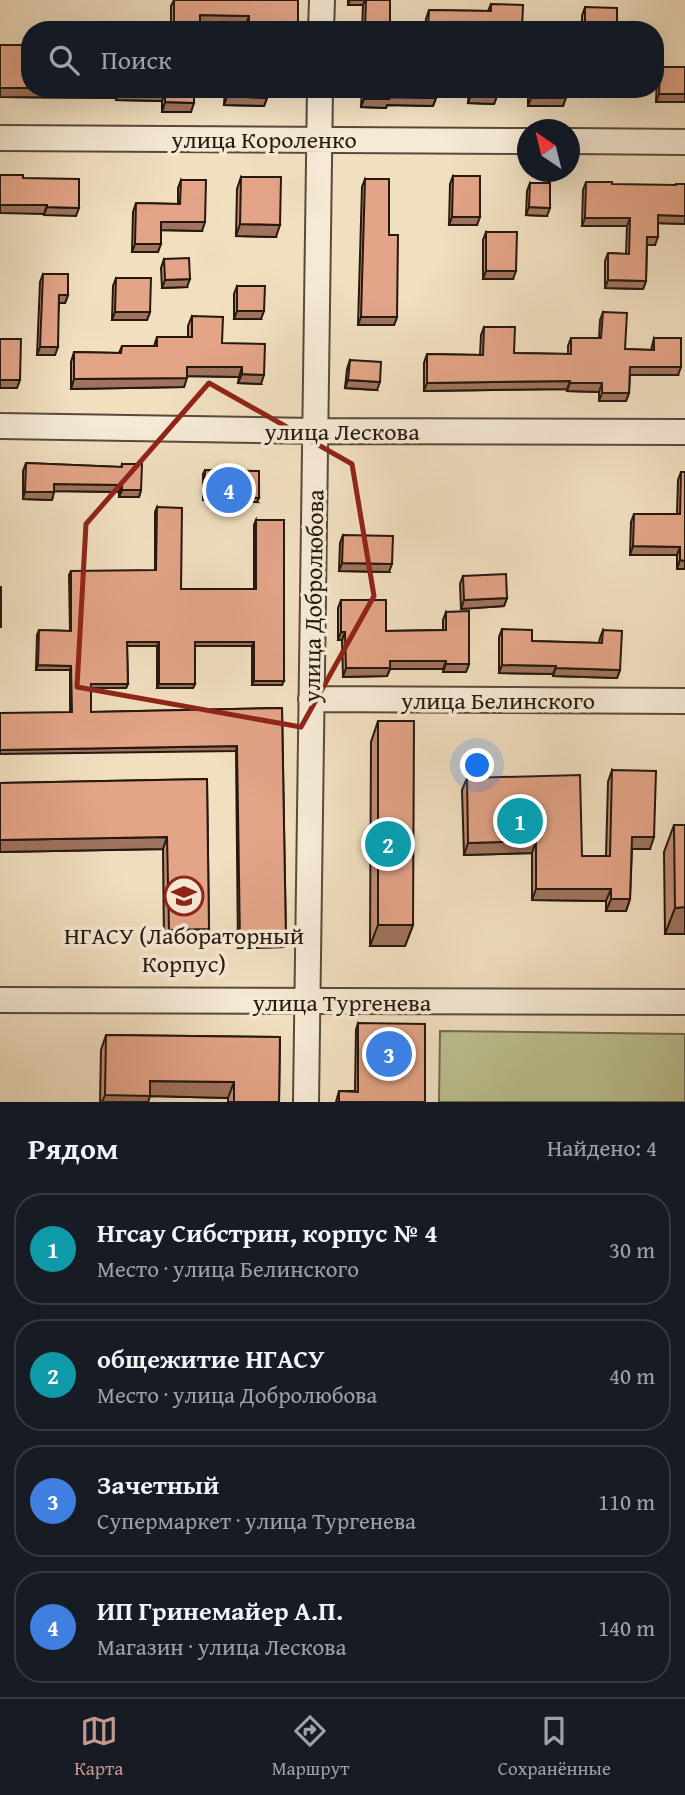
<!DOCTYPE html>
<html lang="ru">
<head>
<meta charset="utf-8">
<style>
	:root { --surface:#171b24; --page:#242831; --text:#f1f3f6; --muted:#9ea1a6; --line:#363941; --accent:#c59692 }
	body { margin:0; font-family:"Gentium Book Plus",serif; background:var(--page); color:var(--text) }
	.compass { position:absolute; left:517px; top:119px; width:63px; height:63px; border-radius:50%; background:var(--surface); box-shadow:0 7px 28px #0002; rotate:325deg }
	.you { position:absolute; left:478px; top:766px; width:24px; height:24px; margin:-18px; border:5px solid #fff; border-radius:50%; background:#1a73e8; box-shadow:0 0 0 10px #1a73e833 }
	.badge { display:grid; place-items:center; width:46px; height:46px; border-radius:50%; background:var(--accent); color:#fff; font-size:23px; font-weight:700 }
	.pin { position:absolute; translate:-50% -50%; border:4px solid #fff; box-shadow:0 2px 7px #0006 }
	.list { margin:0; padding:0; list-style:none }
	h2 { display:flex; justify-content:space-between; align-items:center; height:91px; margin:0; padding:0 28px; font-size:30px }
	h2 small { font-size:23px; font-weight:400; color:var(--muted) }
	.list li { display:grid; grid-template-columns:46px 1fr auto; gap:21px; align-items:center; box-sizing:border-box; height:112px; margin:0 14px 14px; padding:0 14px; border:2px solid var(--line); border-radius:28px }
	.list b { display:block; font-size:26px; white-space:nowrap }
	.list p { margin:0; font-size:23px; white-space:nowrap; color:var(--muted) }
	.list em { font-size:23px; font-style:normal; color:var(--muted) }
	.icon { flex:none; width:38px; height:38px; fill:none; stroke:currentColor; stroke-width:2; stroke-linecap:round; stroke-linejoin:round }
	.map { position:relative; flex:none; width:685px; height:1102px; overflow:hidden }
	.search { position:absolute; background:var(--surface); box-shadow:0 7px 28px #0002; left:21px; right:21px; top:21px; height:77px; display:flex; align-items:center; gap:18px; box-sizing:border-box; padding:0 24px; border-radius:28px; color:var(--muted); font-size:26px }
	.sheet { height:595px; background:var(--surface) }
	nav { display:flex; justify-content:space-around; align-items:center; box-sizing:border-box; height:98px; border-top:2px solid var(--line); background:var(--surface); font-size:19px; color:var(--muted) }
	nav a { display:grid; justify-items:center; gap:4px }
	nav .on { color:var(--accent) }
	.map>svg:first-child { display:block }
</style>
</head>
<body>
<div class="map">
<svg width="685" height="1102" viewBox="0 0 685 1102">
	<rect width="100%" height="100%" fill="#f1dfc0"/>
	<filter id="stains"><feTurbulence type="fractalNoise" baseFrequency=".00286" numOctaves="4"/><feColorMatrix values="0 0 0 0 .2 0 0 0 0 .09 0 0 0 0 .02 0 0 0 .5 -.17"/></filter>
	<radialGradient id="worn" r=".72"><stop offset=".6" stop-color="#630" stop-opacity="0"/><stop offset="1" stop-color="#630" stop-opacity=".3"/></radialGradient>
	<path fill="#bcc191" stroke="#706c50" stroke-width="2" d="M440,1031l245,3v68h-246z"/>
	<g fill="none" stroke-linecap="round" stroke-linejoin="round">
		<defs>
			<path id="minor" d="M321,30l1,-30
				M0,138l528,3
				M570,141l115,1
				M0,426l315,5 370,1
				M311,699l374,2
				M0,1000l685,2
				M306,1102l14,-1013"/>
		</defs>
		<use href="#minor" stroke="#584a3b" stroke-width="28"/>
		<use href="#minor" stroke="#f6ead6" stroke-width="24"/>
	</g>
	<path fill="#c38d74" stroke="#25180f" stroke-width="2" d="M174,0h124l-2,30h-50v-6l-46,-1v7h-29v-24z
		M348,0h42v30h-28l1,-25h-15z
		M491,4l31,26h-97l1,-11 3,-9 59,1z
		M585,7l32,23h-35v-14z
		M0,45l27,21 167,23 -3,23h-29v-11l-46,-1v-2l-116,-1z
		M660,67h25v35h-29l1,-27z
		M225,89h42v9l-3,8 -40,-1z
		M362,89h74v9l-3,8 -46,-1 -1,3 -25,-1z
		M469,89h28v7l-3,8 -26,-1z
		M528,89h39l-4,17h-35z
		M453,176l24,49h-28l1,-41z
		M241,177l35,60 -40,-1 1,-47z
		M365,179l24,56 8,82 -3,8h-36l4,-138z
		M181,180l21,51 -41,-1 -3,22h-26l1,-40 3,-9 42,1v-16z
		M586,182l26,2 73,40 -27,-1 -3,22h-8l-1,36 -3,8 -38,-1v-27l3,-8 18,1 1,-28h-45l1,-36z
		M530,183l17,33 -21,-1 1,-24z
		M486,232l27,47h-30v-39z
		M164,259l23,28 -25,1 -1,-20z
		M43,274l25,21 -3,8h-6l-4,52h-18l3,-73z
		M116,278l34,34 -3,8h-35l1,-34z
		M237,286l24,33h-27v-25z
		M603,312l22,37 26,1 3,-12 24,37h-48l-1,18 -3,8h-27v-9l-32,-1v-2l-143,2v-28l3,-9 53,1 1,-20 3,-8 30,26 54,1v-8l3,-8h28l1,-18z
		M192,316l30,27 39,41 -23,-1 1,-6 -52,-1 -3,11 -113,2v-27l3,-10 45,1 3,-7h32l3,-9h31v-11z
		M350,360l27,30 -32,-2 2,-19z
		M26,463l95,4 1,-3 19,26 -2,7h-20v-5l-65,-1 -2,9 -29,-1v-28z
		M205,470l52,32 -54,-2v-26z
		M681,472h4v97h-8v-14h-47l1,-33 3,-8h43l1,-34z
		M157,507l24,82h73v-64l2,-5 26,165h-30v-39h-57v38l-2,4h-36v-42h-30l1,38 -2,4h-35v24l191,-4 4,234 -2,5 -46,1 -2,-197 -166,-39v-42h-34l1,-35 2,-5 31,1 -1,-56 2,-4h84v-59z
		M343,535l46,37 -50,-1 1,-28z
		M463,576l44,22 -3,8 -43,3 -1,-25z
		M341,600l45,31 57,-1v-10l3,-8 23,52 -3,8h-23v-3h-53l-3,7 -44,1 -1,-37h-4v-32z
		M502,629l30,12 67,2 1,-5 3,-8 17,40 -3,8 -64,-2v-2l-54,-1v-36z
		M378,721l35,204 -8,21h-35l1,-204z
		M612,770l38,79h-18l-2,50 -4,12h-20v-10l-74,-1v-47l-68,2 -2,-65 5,-12 115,78h24l2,-74z
		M207,779l2,150 -4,12 -41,1 -1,-93 -163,3v-69z
		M674,825l11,109h-20l-1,-82z
		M358,1023l67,79h-89l3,-11h16l1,-61z
		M106,1035l174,2 -1,65h-51v-4l-78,-2 -2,6h-48l1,-52z"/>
	<path fill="#9f735e" stroke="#25180f" stroke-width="2" d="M350,0h15l-2,5h-15z
		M200,15l49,1 -3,8 -49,-1z
		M0,88h30v1h90l-4,9 -116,-1z
		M120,91l45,1 -3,9 -46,-1z
		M659,94h26v8h-29z
		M471,95l26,1 -3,8 -26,-1z
		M227,96l40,2 -3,8 -40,-1z
		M389,97l47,1 -3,8 -46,-1 -1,3 -25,-1 3,-8z
		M531,98h35l-3,8h-35z
		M165,102l29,1 -3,9h-29z
		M0,205h47l-3,9 -44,-1z
		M47,207l32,1 -3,8 -32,-1z
		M529,207l21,1 -3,8 -21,-1z
		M658,215l27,1v8l-30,-1z
		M452,217h28l-3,8h-28z
		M585,218h45l-3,8h-45z
		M161,222h44l-3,9 -44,-1z
		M240,224l40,1 -4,12 -40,-1z
		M647,237h11l-3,8h-11z
		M135,244h26l-3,8h-26z
		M486,271h30l-3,8h-30z
		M190,279l-3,8 -25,1 3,-8z
		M608,280l38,1 -3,8 -38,-1z
		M59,295h9l-3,8h-9z
		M237,311h27l-3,8h-27z
		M115,312h35l-3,8h-35z
		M361,317h36l-3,8h-36z
		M40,347h18l-3,8h-18z
		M187,367h55l-3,10 -55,-1z
		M630,367h51l-3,8h-51z
		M242,374l22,1 -3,9 -23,-1z
		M187,378l-3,9 -113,2 3,-10z
		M0,380h20l-3,8h-17z
		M348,380l32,2 -3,8 -32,-2z
		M570,381l-3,8 -143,2 3,-8z
		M570,383h32l-3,9 -32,-1z
		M602,393h27l-3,8h-27z
		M54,484l68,1 -3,7 -67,-1z
		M122,490h19l-2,7h-20z
		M25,492h29l-2,8 -29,-1z
		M204,496l55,2 -2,4 -54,-2z
		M633,546l47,1 -3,8h-47z
		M680,560l5,1v8h-8z
		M342,563l50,1 -3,8 -50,-1z
		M507,598l-3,8 -43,3 3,-9z
		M341,632h4l-3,8h-4z
		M127,642h32l-2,4h-31z
		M195,642h59l-2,4h-59z
		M390,661h56l-3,8h-53l-3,7 -44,1 3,-9z
		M446,664h23l-3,8h-23z
		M38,665l33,1 -1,4h-34z
		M502,665l54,1 -3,8 -54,-1z
		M556,668l64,2 -3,8 -64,-2z
		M254,681h30l-2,4h-30z
		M91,684h37l-2,4h-36z
		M159,684h36l-2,4h-36z
		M237,746l-1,5 -236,3v-4z
		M167,837l-4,12 -163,3v-12z
		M632,837h22l-4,12h-22z
		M536,841l-4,12 -68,2 4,-12z
		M536,889h75l-5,12 -74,-1z
		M611,899h19l-4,12h-20z
		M685,907v27h-20l10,-26z
		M378,925h35l-8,21h-35z
		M209,929l-4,12 -41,1 5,-12z
		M286,942l-2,5 -46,1 2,-5z
		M150,1081l84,1 -6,16 -78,-2 -2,6h-46l3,-7z"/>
	<path fill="#e3a487" stroke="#25180f" stroke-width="2" d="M174,0h124v24h-3v6h-46v-14l-49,-1v15h-26z
		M366,0h24v30h-25z
		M491,4l32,1 -1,25h-94l1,-20 62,1z
		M585,7l32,1v22h-32z
		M0,45h27v21h3v22h-30z
		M660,67h25v27h-26z
		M118,89h76v14l-29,-1v-10l-45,-1v-2z
		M227,89h40v9l-40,-2z
		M364,89h72v9l-47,-1v2h-25z
		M472,89h25v7l-26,-1z
		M531,89h36l-1,9h-35z
		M0,175h23v3l56,1v29l-32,-1v-2h-47z
		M453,176h27v41h-28z
		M241,177h40l-1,48 -40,-1z
		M365,179h24v56h9l-1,82h-36z
		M181,180h25l-1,42h-44v22h-26l1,-41 44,1z
		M586,182h26v2l64,1v-1h9v32l-27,-1v22h-11l-1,44 -38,-1v-27l21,1 1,-36h-45z
		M530,183h20v25l-21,-1z
		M486,232h31l-1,39h-30z
		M189,258l1,21 -25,1 -1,-21z
		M43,274h25v21h-9l-1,52h-18z
		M116,278h35l-1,34h-35z
		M237,286h28l-1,25h-27z
		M603,312l24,1 -2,36 29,1v-12h27v29h-51l-1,26h-27v-10h-32v-2l-143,2v-29l56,1 1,-28h31l-1,26 57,1v-16h30z
		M192,316l31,1 -1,26 43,1 -1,31 -22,-1v-7h-55v11l-113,1v-27l47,1 1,-7h35v-9h35z
		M0,339h21l-1,41h-20z
		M350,360l31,2 -1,20 -32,-2z
		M26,463l96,4v-3h20l-1,26h-19v-5l-68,-1v8h-29z
		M205,470l54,1v27l-55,-2z
		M681,472h4v89l-5,-1v-13l-47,-1 1,-32h46z
		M157,507l25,1 -1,81h75v-69h28v161h-30v-39h-59v42h-36v-42h-32l1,42h-37v28l191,-4 4,234 -46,1 -3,-197 -237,4v-37l72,-1 -1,-46 -33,-1 1,-35 32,1v-60l85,-1z
		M343,535l50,1 -1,28 -50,-1z
		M506,574l1,24 -43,2 -1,-24z
		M0,587h1v40h-1z
		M341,600h45v31l60,-1v-18l23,-1v53h-23v-3h-56v7h-44l-1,-36h-4z
		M502,629l30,1v11l70,2 1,-13 19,1 -2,39 -64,-2v-2l-54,-1z
		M378,721h36l-1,204h-35z
		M612,770l44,1 -2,66h-22l-2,62h-19v-10h-75v-48l-68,2 -1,-65 113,-3 2,81h28z
		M207,779l2,150 -40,1 -2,-93 -167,3v-57z
		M674,825h11v82l-10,1z
		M358,1023l67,1v78h-86v-11l19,1z
		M106,1035l174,2 -1,65h-45v-20l-84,-1v15l-45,-1z"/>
	<path fill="none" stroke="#8f2418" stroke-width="5" stroke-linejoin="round" d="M209,383l143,81 22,132 -73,131 -224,-40 9,-163z"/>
	<defs>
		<symbol id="university-ring" viewBox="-11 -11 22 22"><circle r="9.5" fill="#f6ead6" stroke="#8f2418" stroke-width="1.5"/><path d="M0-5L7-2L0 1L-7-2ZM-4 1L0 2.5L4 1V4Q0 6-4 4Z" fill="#8f2418"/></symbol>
	</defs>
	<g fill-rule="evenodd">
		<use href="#university-ring" x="162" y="874" width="44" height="44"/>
	</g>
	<g text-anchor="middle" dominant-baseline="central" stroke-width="7" stroke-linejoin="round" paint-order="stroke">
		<g font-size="24" fill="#25180f" stroke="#f6ead6">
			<text x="264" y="139">улица Короленко</text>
			<text x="342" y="431">улица Лескова</text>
			<text transform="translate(313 596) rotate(-89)">улица Добролюбова</text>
			<text x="498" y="700">улица Белинского</text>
			<text x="342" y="1002">улица Тургенева</text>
		</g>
		<g font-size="24" fill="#25180f" stroke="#f6ead6">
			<text x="184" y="935">НГАСУ (Лабораторный<tspan x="184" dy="28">Корпус)</tspan></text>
		</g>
	</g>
	<rect width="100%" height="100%" filter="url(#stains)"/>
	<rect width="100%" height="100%" fill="url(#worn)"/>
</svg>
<svg class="compass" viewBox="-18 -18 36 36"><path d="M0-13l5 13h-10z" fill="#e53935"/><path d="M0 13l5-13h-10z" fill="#9ea1a6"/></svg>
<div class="you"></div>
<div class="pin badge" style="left:520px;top:821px;background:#0f9aa8">1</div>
<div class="pin badge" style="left:388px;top:844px;background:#0f9aa8">2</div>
<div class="pin badge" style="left:389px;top:1054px;background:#3f7fe0">3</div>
<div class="pin badge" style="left:229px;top:490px;background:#3f7fe0">4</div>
<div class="search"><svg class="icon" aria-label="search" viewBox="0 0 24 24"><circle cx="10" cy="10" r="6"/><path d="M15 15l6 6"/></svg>Поиск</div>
</div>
<section class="sheet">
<h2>Рядом<small>Найдено: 4</small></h2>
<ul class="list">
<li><span class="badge" style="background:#0f9aa8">1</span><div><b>Нгсау Сибстрин, корпус № 4</b><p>Место · улица Белинского</p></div><em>30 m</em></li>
<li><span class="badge" style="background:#0f9aa8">2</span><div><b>общежитие НГАСУ</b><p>Место · улица Добролюбова</p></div><em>40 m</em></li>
<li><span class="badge" style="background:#3f7fe0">3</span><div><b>Зачетный</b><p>Супермаркет · улица Тургенева</p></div><em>110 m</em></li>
<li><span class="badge" style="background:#3f7fe0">4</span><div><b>ИП Гринемайер А.П.</b><p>Магазин · улица Лескова</p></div><em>140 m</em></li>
</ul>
</section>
<nav>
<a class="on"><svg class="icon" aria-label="map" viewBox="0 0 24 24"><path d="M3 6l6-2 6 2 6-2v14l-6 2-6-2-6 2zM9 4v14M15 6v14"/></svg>Карта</a>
<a><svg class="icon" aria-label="directions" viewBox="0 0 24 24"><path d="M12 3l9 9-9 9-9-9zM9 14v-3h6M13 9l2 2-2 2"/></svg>Маршрут</a>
<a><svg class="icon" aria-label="saved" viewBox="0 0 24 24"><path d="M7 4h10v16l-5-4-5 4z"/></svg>Сохранённые</a>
</nav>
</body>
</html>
